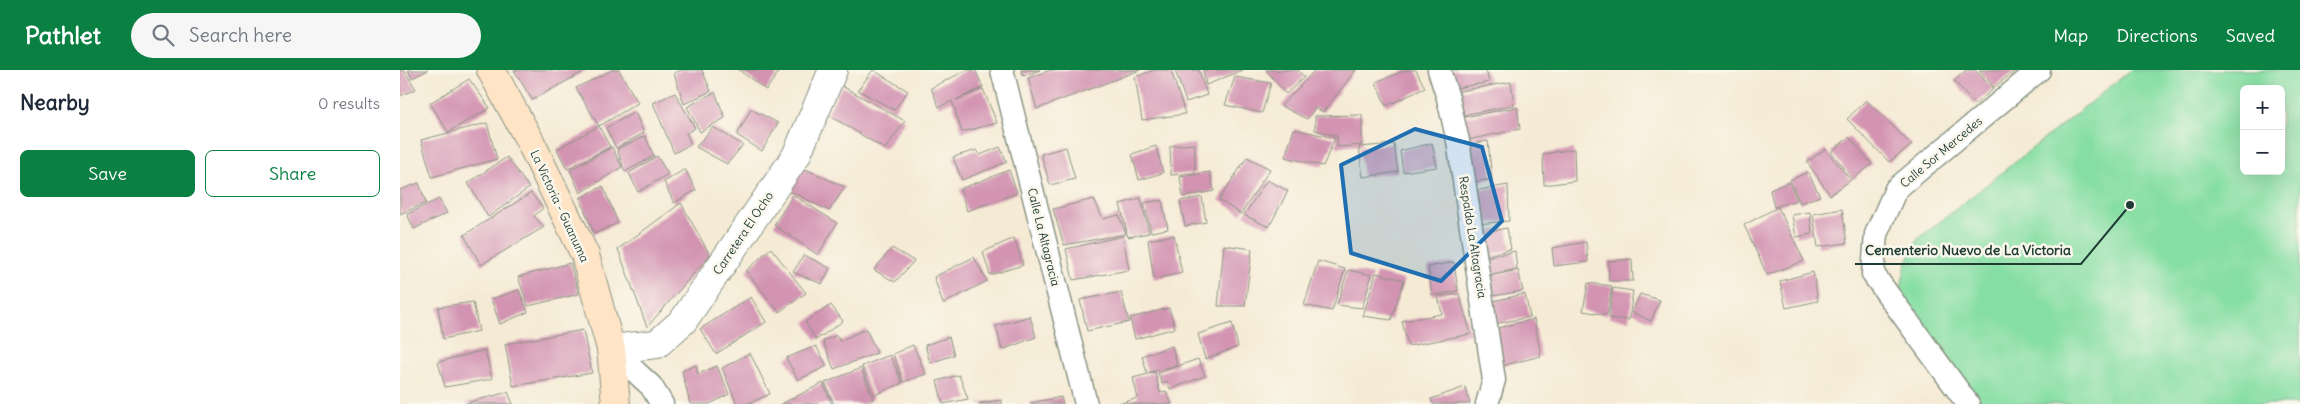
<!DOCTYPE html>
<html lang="en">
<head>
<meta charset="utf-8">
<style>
	:root { --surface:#fff; --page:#f6f6f7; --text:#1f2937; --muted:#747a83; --line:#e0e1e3; --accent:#0b8043 }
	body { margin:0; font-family:Delius,sans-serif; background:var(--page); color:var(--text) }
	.controls { position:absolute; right:15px; top:15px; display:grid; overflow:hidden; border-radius:8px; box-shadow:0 5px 20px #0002 }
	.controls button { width:45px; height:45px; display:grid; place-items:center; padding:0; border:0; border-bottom:1px solid var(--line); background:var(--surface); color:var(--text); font:25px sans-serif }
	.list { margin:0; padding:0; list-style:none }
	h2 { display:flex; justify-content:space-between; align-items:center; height:65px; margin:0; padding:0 20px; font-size:21px }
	h2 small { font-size:16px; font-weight:400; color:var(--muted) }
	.actions { display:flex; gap:10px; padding:15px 20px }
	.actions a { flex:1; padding:11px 0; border:1px solid var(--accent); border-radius:8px; text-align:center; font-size:18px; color:var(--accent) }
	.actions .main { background:var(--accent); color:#fff }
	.icon { flex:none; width:28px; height:28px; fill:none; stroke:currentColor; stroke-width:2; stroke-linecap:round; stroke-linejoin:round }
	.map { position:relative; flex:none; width:1900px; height:334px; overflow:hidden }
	header { display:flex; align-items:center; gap:30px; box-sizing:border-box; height:70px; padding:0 25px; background:var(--accent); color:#fff }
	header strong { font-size:24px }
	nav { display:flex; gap:28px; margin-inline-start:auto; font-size:18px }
	.search { width:350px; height:45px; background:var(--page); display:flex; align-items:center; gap:12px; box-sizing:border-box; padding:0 18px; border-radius:28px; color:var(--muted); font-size:19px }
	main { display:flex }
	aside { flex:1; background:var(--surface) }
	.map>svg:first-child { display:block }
</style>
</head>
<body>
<header>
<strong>Pathlet</strong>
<div class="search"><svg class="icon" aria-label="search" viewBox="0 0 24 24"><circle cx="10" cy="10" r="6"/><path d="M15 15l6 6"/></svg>Search here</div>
<nav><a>Map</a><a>Directions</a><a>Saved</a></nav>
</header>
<main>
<aside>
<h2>Nearby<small>0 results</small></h2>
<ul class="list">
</ul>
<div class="actions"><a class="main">Save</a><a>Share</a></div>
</aside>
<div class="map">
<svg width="1900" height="334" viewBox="0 0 1900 334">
	<rect width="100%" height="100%" fill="#fbf7ec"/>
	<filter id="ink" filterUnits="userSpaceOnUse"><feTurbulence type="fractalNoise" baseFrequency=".02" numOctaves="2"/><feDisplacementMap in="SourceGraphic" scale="10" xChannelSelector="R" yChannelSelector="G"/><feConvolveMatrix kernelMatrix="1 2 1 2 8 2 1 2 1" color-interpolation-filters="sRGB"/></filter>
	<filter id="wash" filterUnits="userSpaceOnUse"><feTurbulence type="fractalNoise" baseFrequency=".0096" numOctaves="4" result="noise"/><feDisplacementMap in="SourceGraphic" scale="20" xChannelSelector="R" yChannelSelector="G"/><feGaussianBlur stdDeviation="1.12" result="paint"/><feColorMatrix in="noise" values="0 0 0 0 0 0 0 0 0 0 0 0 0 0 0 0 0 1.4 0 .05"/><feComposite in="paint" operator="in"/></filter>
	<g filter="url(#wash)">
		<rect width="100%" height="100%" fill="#f5ebd5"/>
		<path fill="#85dea3" stroke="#528e6c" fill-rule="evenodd" d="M1731,0h169v334h-318l-82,-112 6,-28 12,-25zM1844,19h37v82h-37z"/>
		<g id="blocks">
			<path fill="#d394b2" d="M0,0h4l12,19 -16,7z
				M8,0h20l-16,8z
				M114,0h73l-55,30z
				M212,0h7l19,33 -39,23 -23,-38z
				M282,0h20l9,21 -27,13 -10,-31z
				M339,0h41l-14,20z
				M473,0l35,21 -14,19 -36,-20z
				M567,0h8l8,17 -27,13 27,-11 14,34 -35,9 -10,-31 -13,6 -8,-19z
				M621,0h19l-17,6z
				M651,0h89l-103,39 -9,-31z
				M754,0h17l14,44 -43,6 -7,-43z
				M775,0h24l8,25 -21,7z
				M803,0h40l-37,15z
				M866,0h32l6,7 -18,17z
				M915,0h41l-33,42 -8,-4 -8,11 -26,-13z
				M1006,0h10l9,18 -39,18 -10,-24z
				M1051,0h35l3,12 -33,6z
				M1566,0h9l18,19 -18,16 -21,-24z
				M1579,0h33l2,2 -20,15z
				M835,7l36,6 -9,30 -37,-8z
				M69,9l21,29 -42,24 -18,-29z
				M1111,12l3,23 -51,10 -4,-24z
				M442,16l63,35 -20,28 -58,-35z
				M315,22l10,26 -25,14 -13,-25z
				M275,23l20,35 -9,5 5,11 -17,9 -21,-50z
				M1466,30l46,45 -23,17 -42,-43z
				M1117,37l3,22 -53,11 -3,-23z
				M351,39l27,14 -16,28 -25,-16z
				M235,42l9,21 -28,15 -10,-20z
				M962,45v30l-25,2v-11l-22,-6v-14z
				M87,53l10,36 -65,18 -11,-37z
				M199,56l11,21 -43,22 -10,-20z
				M313,57l30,18 -16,19 -31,-17z
				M894,59l41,9 -12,28 -38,-9z
				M245,66l9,20 -29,16 -8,-23z
				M1449,67l23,27 -19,15 -22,-27z
				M1088,71l4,38 -22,4 -4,-38z
				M1032,73l5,24 -34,5 -3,-21z
				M795,74v29l-24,2 -1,-29z
				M994,74l4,28 -35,5 -4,-30z
				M756,76l7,27 -24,7 -7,-26z
				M212,77l10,20 -42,26 -10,-23z
				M600,77l7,15 -45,18 -9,-23 24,-7 3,5z
				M666,77l9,32 -25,6 -9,-31z
				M1174,79l1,32 -31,4 -1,-31z
				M1425,79l26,31 -21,15 -23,-33z
				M257,86l11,18 -30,18 -9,-19z
				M107,87l22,31 -41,29 -20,-34z
				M847,87l23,12 -29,45 -22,-14z
				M403,98l42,19 -16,24 -39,-20z
				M285,99l11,21 -22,13 -10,-21z
				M609,100l8,23 -50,18 -7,-22z
				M810,102l4,19 -31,6 -3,-20z
				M1408,102l12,24 -20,7 -10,-23z
				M867,110l21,11 -19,36 -25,-12z
				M1389,112l8,18 -23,7 -4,-17z
				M19,113l7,20 -26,11v-24z
				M1108,115l1,36 -33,3 -3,-33z
				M203,116l15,37 -24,11 -14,-36z
				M131,123l12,15 -9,8 10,11 -63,38 -17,-30z
				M393,125l44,28 -19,32 -44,-30z
				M802,127l4,25 -21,4 -5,-25z
				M741,128l8,35 -21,4 -8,-33z
				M39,129l8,14 -33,16 -7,-15z
				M694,129l9,20 16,-4 7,19 -62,11 -11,-36z
				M762,130l6,29 -17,3 -7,-29z
				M281,133l29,52 -63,72 -29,-78z
				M1378,137l26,54 -37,14 -23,-50z
				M1442,139l5,34 -29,4 -5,-33z
				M1410,142l2,22 -16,3 -4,-22z
				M1107,158l4,21 -32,9 -4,-24z
				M774,165l8,38 -28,6 -6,-39z
				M723,166l6,34 -56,10 -7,-31z
				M614,168l9,27 -33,10 -7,-23z
				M1186,172l2,20 -34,4 -2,-18z
				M824,175l28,4 -7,57h-27z
				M371,178l35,45 -27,19 -33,-41z
				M492,178l22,13 -19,21 -21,-12z
				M1115,181l2,18 -35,7 -2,-17z
				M404,185l26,13 -8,16 -29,-12z
				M574,187l13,24 -44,23 -9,-27z
				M1232,189l1,22h-24l-1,-20z
				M918,191l27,8 -13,42 -28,-6z
				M1054,192l4,29 -26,4 -4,-28z
				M170,193l9,31 -51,12 -10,-29z
				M948,200l24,5 -10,33 -25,-3z
				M1118,200l5,21 -36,6 -3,-20z
				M1413,202l5,29 -32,7 -6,-27z
				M976,203l28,7 -13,40 -28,-4z
				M1188,213l24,3 -5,29 -24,-4z
				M1213,218l20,3 -4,29 -20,-2z
				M119,220l9,22 -28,12 -9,-25z
				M721,222l8,30 -42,9 -7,-31z
				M1059,224l12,40 -63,12 -6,-25 40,-7 -4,-18z
				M1125,224l5,23 -36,7 -6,-22z
				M1240,224l20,6 -9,21 -19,-9z
				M351,227l15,25 -50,32 -16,-25z
				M73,232l6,29 -36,8 -5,-32z
				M431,235l12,16 -27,19 -11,-18z
				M769,238l6,20 -40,11 -5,-21z
				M630,246l6,21 -34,13 -6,-24z
				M1134,249l7,37 -40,10 -7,-37z
				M832,253l6,24 -33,12 -7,-25z
				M466,259l11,24 -43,16 -11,-28 14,-6 2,6z
				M183,260l9,43 -79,13 -8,-42z
				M549,267l5,18 -24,8 -5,-18z
				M513,275l13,29 -23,8 -10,-28z
				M416,276l11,20 -29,14 -12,-22z
				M772,276l5,19 -30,8 -5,-17z
				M85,280l7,29 -47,8 -7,-25z
				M350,283l20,41 -23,10h-10l-15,-36z
				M490,285l12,28 -28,12 -12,-29z
				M798,289l7,17 -35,13 -3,-8 -5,3 -4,-11z
				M296,295l2,9 19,-8 12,28 -19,10h-20l-8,-33z
				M461,298l12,31 -11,5h-28l-9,-21z
				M755,302l5,21 6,-2 6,13h-54l20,-6 -5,-20z
				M559,305l9,24 -25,5 -6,-23z
				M423,313l9,21h-51z
				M1065,317l5,17h-37l-2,-5z
				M108,322l5,12h-47v-1z
				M661,327l2,7h-33v-1z
				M602,330v4h-23v-1z"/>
		</g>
	</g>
	<g filter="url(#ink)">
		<use href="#blocks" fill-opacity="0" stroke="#8a9484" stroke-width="1"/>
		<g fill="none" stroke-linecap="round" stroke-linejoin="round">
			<defs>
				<path id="minor" d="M602,0l84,334
					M1039,0l9,28 10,43 36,239 -7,24
					M211,279l40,37 11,18
					M1568,334l-95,-130 3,-40 20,-45 143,-119"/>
				<path id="tertiary" d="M211,279l46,-5 26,-23 113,-165 37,-86"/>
				<path id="secondary" d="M91,0l39,71 55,114 26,94 5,55"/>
			</defs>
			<use href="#minor" stroke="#8a9484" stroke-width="25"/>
			<use href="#tertiary" stroke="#8a9484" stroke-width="30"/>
			<use href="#secondary" stroke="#8a9484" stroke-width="30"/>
			<use href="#minor" stroke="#fff" stroke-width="22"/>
			<use href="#tertiary" stroke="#fff" stroke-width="28"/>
			<use href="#secondary" stroke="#ffe4c6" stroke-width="28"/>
		</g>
	</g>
	<path fill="#1f6fb2" fill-opacity="0.2" stroke="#1f6fb2" stroke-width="4" stroke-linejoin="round" d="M1015,59l67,18 20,74 -61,60 -90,-28 -10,-88z"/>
	<g text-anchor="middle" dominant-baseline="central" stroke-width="5" stroke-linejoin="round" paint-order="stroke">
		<g font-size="12" fill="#1f3d34" stroke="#fbf7ec">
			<text transform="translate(1541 82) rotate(-40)">Calle Sor Mercedes</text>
			<text transform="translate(160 136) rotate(65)">La Victoria - Guanuma</text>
			<text transform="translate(343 163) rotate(-56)">Carretera El Ocho</text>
			<text transform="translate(644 167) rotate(76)">Calle La Altagracia</text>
			<text transform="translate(1073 167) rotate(81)">Respaldo La Altagracia</text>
		</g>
	</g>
	<path fill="none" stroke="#1f3d34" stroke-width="2" d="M1730 135L1681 194H1455"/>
	<circle fill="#1f3d34" stroke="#fbf7ec" stroke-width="2" cx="1730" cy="135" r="5"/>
	<g font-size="14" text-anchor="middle" font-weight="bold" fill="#1f3d34" stroke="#fbf7ec" stroke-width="5" stroke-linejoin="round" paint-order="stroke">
		<text x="1568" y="185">Cementerio Nuevo de La Victoria</text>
	</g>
</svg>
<div class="controls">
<button>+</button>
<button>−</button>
</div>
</div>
</main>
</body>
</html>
